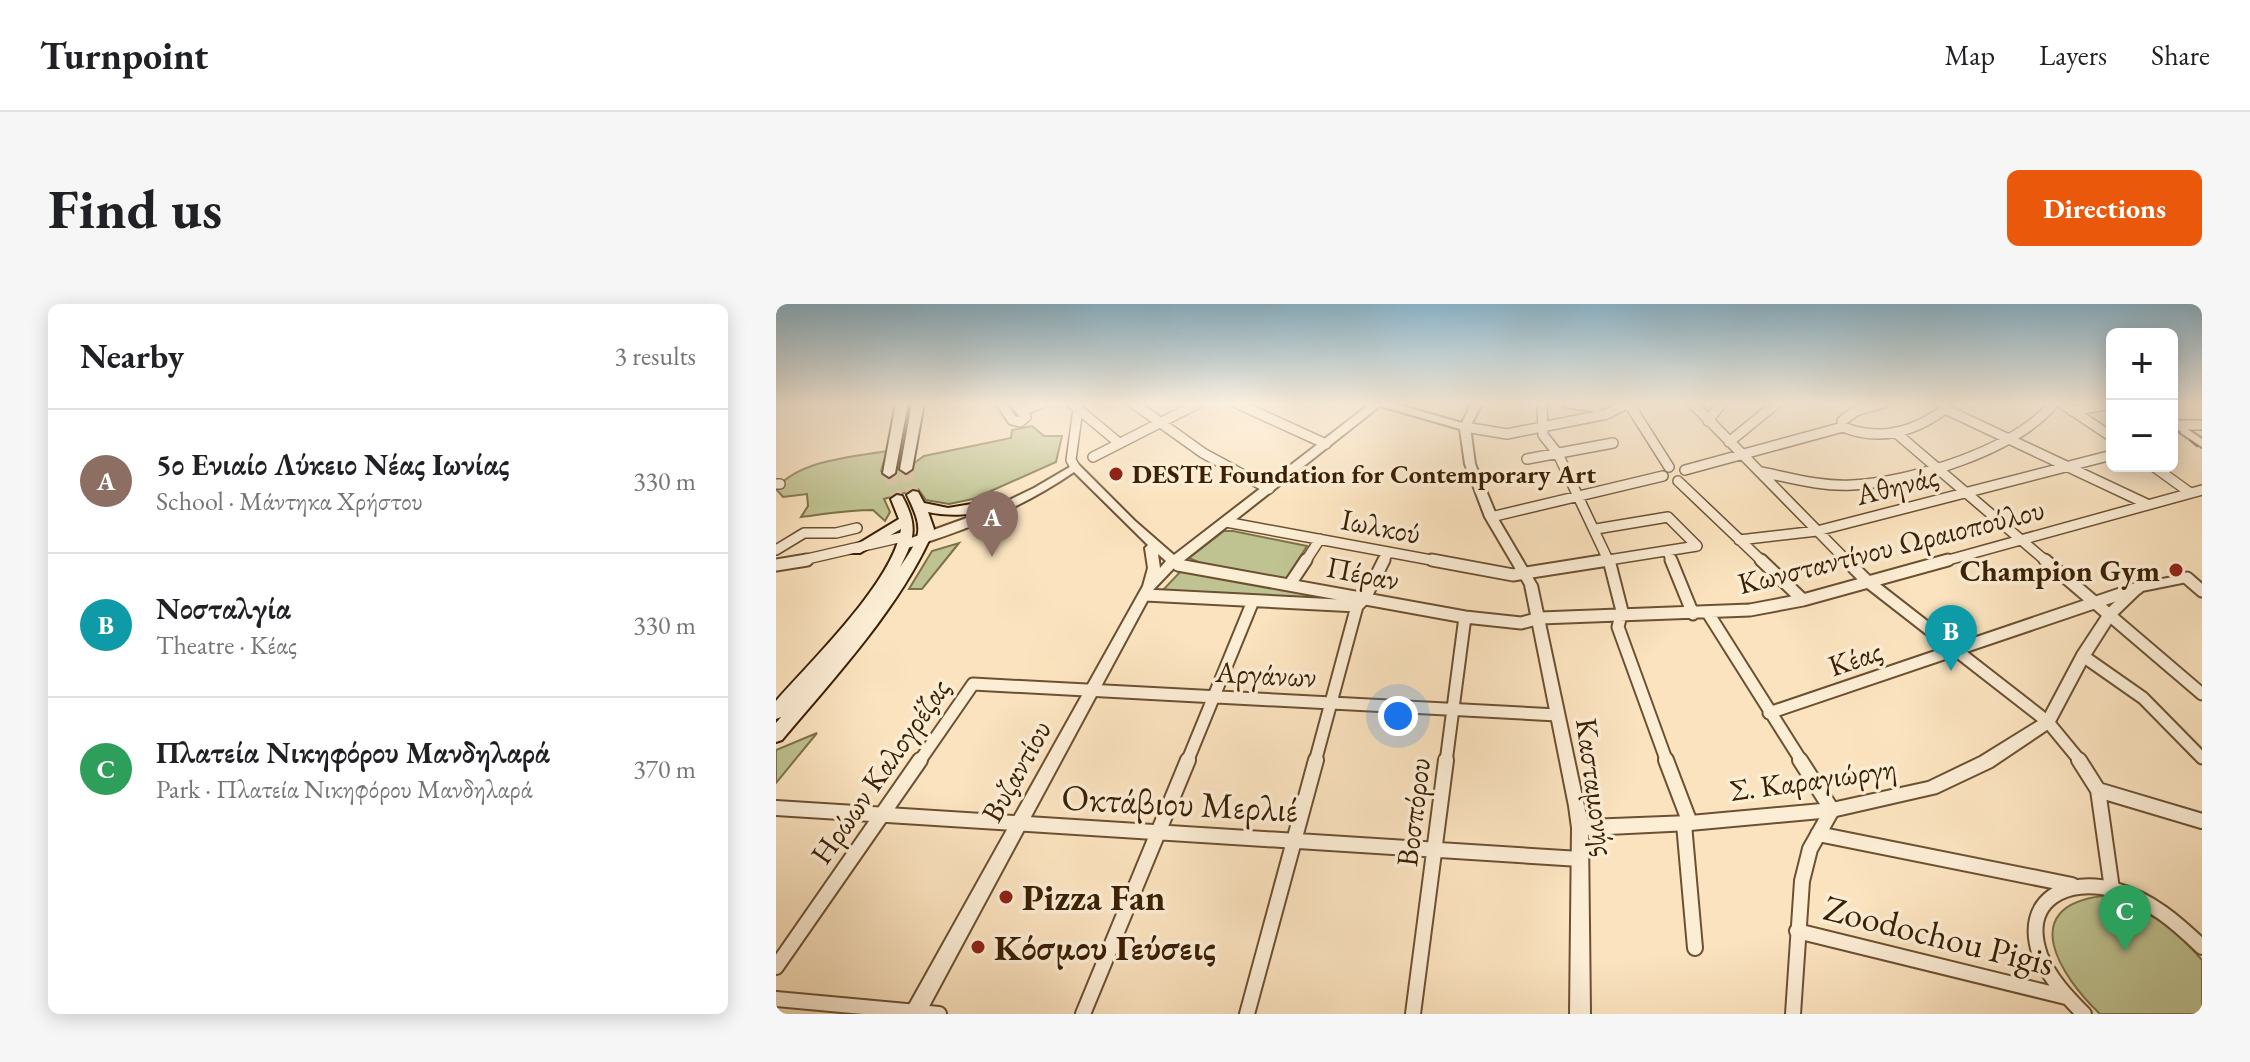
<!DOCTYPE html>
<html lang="en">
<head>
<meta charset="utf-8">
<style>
	:root { --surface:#fff; --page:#f6f6f6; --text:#202124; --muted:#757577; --line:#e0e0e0; --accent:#ea580c }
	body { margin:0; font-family:"EB Garamond",serif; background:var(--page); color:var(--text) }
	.controls { position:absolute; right:24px; top:24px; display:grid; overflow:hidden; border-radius:12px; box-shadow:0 4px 20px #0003 }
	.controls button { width:72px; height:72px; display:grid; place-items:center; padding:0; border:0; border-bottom:2px solid var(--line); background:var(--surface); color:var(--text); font:40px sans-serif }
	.you { position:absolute; left:622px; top:412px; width:28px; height:28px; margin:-20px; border:6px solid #fff; border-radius:50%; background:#1a73e8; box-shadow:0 0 0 12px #1a73e833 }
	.badge { display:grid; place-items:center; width:52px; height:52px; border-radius:50%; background:var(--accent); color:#fff; font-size:26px; font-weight:700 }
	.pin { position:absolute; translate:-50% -66px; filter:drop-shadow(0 2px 4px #0008) }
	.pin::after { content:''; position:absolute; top:42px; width:28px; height:24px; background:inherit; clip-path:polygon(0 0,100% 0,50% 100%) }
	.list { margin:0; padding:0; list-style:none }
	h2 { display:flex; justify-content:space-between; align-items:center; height:104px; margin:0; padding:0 32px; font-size:34px }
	h2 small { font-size:26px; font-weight:400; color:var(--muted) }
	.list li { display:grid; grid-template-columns:52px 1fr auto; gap:24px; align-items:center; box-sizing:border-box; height:144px; padding:0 32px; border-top:2px solid var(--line) }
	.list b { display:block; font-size:30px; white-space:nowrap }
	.list p { margin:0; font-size:26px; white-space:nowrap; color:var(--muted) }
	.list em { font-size:26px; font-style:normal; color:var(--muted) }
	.map { position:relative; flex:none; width:1426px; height:710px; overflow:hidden; border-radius:12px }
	header { display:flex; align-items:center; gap:48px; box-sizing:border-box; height:112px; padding:0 40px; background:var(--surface); border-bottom:2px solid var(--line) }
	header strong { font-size:38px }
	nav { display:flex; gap:44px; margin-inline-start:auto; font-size:28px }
	.intro { display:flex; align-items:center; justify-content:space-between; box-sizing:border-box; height:192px; padding:0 48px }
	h1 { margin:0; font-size:56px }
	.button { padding:20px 36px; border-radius:12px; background:var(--accent); color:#fff; font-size:28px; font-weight:700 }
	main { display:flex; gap:48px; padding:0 48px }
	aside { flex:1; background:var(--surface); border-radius:12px; box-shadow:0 4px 20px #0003 }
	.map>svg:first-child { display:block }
</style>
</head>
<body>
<header>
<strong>Turnpoint</strong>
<nav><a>Map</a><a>Layers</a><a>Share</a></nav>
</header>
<div class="intro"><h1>Find us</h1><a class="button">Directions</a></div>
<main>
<aside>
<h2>Nearby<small>3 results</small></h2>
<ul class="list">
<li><span class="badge" style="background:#8d6e63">A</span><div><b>5ο Ενιαίο Λύκειο Νέας Ιωνίας</b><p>School · Μάντηκα Χρήστου</p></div><em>330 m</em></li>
<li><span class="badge" style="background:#0f9aa8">B</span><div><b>Νοσταλγία</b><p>Theatre · Κέας</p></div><em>330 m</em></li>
<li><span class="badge" style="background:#2e9e5b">C</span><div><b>Πλατεία Νικηφόρου Μανδηλαρά</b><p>Park · Πλατεία Νικηφόρου Μανδηλαρά</p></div><em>370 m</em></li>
</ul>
</aside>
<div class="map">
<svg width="1426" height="710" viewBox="0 0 1426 710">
	<rect width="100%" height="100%" fill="#fbe3bf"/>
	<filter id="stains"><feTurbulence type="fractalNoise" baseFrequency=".0025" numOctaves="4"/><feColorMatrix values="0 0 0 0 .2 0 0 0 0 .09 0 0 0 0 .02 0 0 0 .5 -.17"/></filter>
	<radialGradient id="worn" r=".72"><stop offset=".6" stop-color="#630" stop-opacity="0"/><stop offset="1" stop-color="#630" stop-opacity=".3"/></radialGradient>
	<path fill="#bfc391" stroke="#7d724a" stroke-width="2" d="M134,99h5l-12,68 21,-15 87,-18 1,-8 20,-4 12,10h18l-6,26 -83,37 -24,5 -23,-4 -8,-11 -34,10 6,13 -5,9 -12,-11c-25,0 -48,4 -72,7l7,-11 -1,-12 -24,3 -7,-8c23,-29 76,-32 111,-38l-6,20 15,2 15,-57z
		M448,227h9l74,15 -21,33 -83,-15 -14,-6z
		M183,239l-37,46h-13l23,-38z
		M405,267l165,29 -2,2 -183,-10z
		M41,429l-41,50v-33z
		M1326,592c46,12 69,29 100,64v54h-102c-40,-38 -84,-107 2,-118z"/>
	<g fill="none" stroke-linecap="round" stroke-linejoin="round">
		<path stroke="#d5bc99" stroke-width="13" stroke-dasharray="13 6" stroke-linecap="butt" d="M130,165l7,26
			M113,169l8,26"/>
		<defs>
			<path id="minor-far2" d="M225,99l11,17 8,2 6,-5 -12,-14
				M295,99l48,40
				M357,99l70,50 66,36
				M460,99l90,41
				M766,99l1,32 15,19 51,108
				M791,99l30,4
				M916,99l156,159
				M1108,99l-28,8 -14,10 1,6c37,15 71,5 102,-18l-1,-4
				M1285,99l51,34
				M853,100l40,63
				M1169,105l202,95
				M247,107l19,-8
				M1296,107l40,-7
				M932,117l14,-18
				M1400,121h26
				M689,123l42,7 100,-20 22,-11
				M1119,128l152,130
				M953,138l48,-39
				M317,153l106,-54
				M751,155l86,-16
				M1377,162l36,26
				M299,163l-4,-7 7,-51
				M909,166l158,-43
				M985,168c30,6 61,15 91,13 60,-3 164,-35 202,-82
				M902,177l85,81
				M0,180h4
				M715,213l172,-41
				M450,218l216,40
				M820,225l72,-12 29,29
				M963,236l78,-9 295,-76
				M0,246l28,-17h32l21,-5
				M892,248l4,10
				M18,258l113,-26
				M529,258l15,-23
				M607,258l5,-10
				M820,258l101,-16
				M1165,258l261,-72"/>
			<path id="minor-far1" d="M656,256l81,15 95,-15
				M833,256l13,51 -4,16 49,135
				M895,256l22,54
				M985,256l42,40
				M1070,256l21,21 181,141 33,40
				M1269,256l157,134
				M0,261l31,-5
				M402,261l287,52 56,6 19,-5 210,-8 53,-10 145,-40
				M1411,274l15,13
				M514,280l16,-24
				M369,291l212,11
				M932,309l94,149
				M1307,352l60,42 59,60
				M993,409l369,-125
				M143,458l54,-78 584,31
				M411,458l66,-161
				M539,458l42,-156 8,-8 19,-38
				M670,458l19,-145"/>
			<path id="minor" d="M890,456l24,63
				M1303,456l19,30 14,99
				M1322,486l104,31
				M0,504l804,51
				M908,520l11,124
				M1042,530l254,51
				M1021,627l269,66
				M0,663l144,-207
				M0,695l163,15
				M307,710l105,-254
				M471,710l69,-254
				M637,710l33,-254
				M1017,710l9,-133 8,-32 22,-39 -32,-50
				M1308,710c-17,-17 -35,-36 -44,-59 -19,-56 27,-78 75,-65 35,9 62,33 87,57"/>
			<path id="tertiary" d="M595,99h21l70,20 10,-20h10l-12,24 5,37 22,53 40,68 50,235 103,-4 142,-13 96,-21 52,-25 63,-39 35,-66 27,-41 28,-26 54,-11 6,4 -6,4 -45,9 -27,26 -26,41 -36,68 -61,41 -55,26 -105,24 -142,13 -102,5 2,179h-20l2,-186 -3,-22 -44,-221 -40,-68 -20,-53 -5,-35 -80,-23 -198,156 2,3 -2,3h-8l-21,22 -228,424h-21l239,-428 5,-18 -3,-20 3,-3 -74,-73c-51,35 -111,60 -170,77l-6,-4 2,-3 89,-32 45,-22 41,-24 4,1 56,56 39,34zM382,250l8,7 -6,7z
				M1396,115l30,20v8l-30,-20z"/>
			<path id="secondary" d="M120,99h12l-13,70 -6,4 -6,-4z
				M136,99h12l-12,66 -6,4 -6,-4z
				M137,187l5,1 6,11 24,5 36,-6 7,4c-17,11 -44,10 -63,6l6,17c-31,75 -100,149 -152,211l-6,2v-19l5,-6 -5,2v-18c35,-40 118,-120 125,-172l-41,24h-10l-2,-3 51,-31 -8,-20 6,-4 5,1c16,29 13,43 -2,71 22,-32 24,-37 7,-72z"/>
		</defs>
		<use href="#minor-far2" stroke="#6b5132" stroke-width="12"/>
		<use href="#minor-far1" stroke="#6b5132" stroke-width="15"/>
		<use href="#minor" stroke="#6b5132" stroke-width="18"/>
		<use href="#tertiary" stroke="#6b5132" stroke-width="4"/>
		<use href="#secondary" stroke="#3b2003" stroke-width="4"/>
		<use href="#minor-far2" stroke="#fcedd5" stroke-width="9"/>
		<use href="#minor-far1" stroke="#fcedd5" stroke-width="11"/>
		<use href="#minor" stroke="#fcedd5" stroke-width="14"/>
		<use href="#tertiary" fill="#fcedd5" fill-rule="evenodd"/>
		<use href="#secondary" fill="#fcedd5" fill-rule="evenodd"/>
		<path stroke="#3b2003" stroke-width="2" stroke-dasharray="11 11" stroke-linecap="butt" d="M1396,122l30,24"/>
	</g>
	<linearGradient id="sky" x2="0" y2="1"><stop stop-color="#8bb8d0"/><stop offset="0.5" stop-color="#fdf2e2"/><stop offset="1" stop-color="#fdf2e2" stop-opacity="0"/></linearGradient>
	<rect width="1426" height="199" fill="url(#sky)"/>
	<g fill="#8f2418" stroke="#fcedd5" stroke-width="3">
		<circle cx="340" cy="170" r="8"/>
		<circle cx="1400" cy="266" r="8"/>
		<circle cx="230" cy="593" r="8"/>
		<circle cx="202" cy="643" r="8"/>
	</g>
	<g text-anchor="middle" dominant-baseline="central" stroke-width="7" stroke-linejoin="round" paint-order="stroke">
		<g font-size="26" font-weight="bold" fill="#3b2003" stroke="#fcedd5" text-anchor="start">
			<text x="356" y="170">DESTE Foundation for Contemporary Art</text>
		</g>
		<g font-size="30" fill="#3b2003" stroke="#fcedd5">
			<text transform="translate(1121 181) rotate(-14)">Αθηνάς</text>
			<text transform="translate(605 222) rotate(11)">Ιωλκού</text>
			<text transform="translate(1115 242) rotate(-14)">Κωνσταντίνου Ωραιοπούλου</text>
			<text transform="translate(587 269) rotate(11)">Πέραν</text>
			<text transform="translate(1079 354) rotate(-19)">Κέας</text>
			<text transform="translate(490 370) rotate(3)">Αργάνων</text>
			<text transform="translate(104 467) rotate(-55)">Ηρώων Καλογρέζας</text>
			<text transform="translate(240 467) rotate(-61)">Βυζαντίου</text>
			<text transform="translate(1037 475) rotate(-8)">Σ. Καραγιώργη</text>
			<text transform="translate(820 483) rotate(82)">Κασταμονής</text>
			<text transform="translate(637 508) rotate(-83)">Βοσπόρου</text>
		</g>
		<g font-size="30" font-weight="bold" fill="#3b2003" stroke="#fcedd5" text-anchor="end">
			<text x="1384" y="266">Champion Gym</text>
		</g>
		<g font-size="36" fill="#3b2003" stroke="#fcedd5">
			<text transform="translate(404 499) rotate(3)">Οκτάβιου Μερλιέ</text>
			<text transform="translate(1163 631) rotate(14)">Zoodochou Pigis</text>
		</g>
		<g font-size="36" font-weight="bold" fill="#3b2003" stroke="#fcedd5" text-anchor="start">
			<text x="246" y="593">Pizza Fan</text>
			<text x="218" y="643">Κόσμου Γεύσεις</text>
		</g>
	</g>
	<rect width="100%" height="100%" filter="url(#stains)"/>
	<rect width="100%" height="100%" fill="url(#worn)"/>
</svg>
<div class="controls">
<button>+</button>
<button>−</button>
</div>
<div class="you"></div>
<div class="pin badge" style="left:216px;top:253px;background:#8d6e63">A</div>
<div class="pin badge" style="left:1175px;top:367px;background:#0f9aa8">B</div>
<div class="pin badge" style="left:1349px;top:647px;background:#2e9e5b">C</div>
</div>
</main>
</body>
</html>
